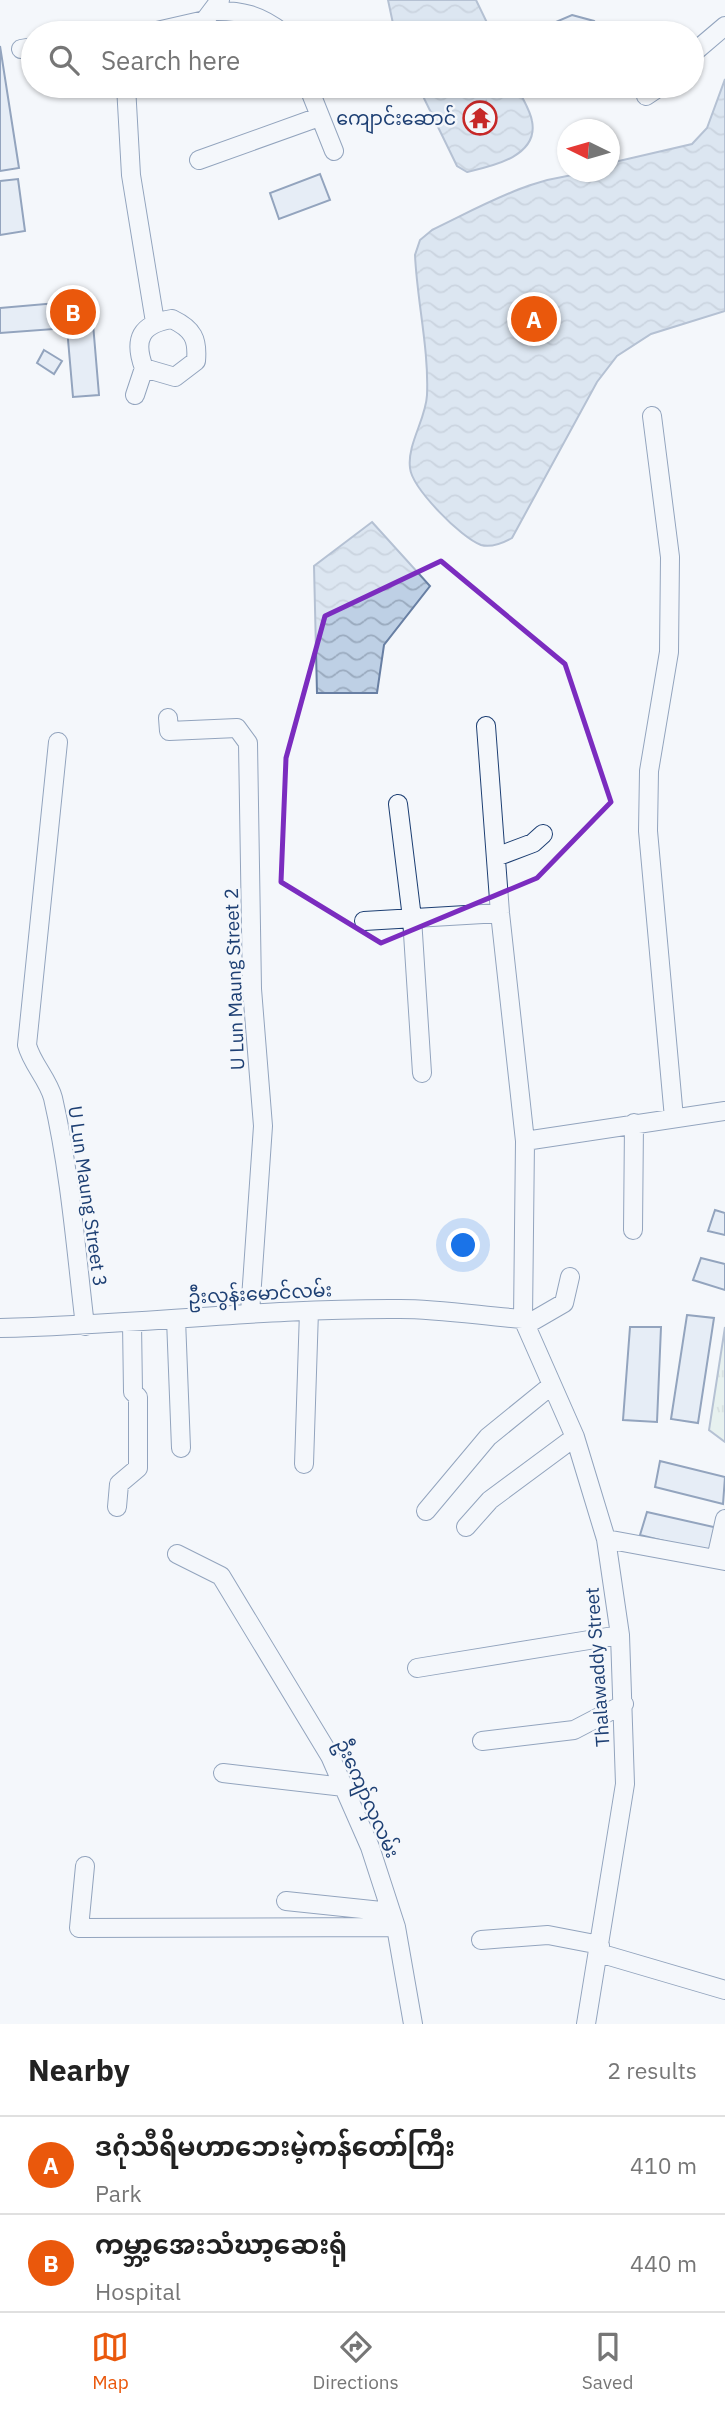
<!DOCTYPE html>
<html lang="en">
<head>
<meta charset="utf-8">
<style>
	:root { --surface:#fff; --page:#f6f6f6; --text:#222; --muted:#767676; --line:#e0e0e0; --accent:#ea580c }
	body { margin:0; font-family:"IBM Plex Sans","Noto Sans Myanmar",sans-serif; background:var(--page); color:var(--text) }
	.compass { position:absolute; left:557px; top:119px; width:63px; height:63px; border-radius:50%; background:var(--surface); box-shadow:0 2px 5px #0004; rotate:275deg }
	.you { position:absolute; left:464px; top:1246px; width:24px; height:24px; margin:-18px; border:5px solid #fff; border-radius:50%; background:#1a73e8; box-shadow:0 0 0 10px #1a73e833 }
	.badge { display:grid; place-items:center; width:46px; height:46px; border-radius:50%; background:var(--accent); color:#fff; font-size:23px; font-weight:700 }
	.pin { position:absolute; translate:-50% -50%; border:4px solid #fff; box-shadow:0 2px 7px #0006 }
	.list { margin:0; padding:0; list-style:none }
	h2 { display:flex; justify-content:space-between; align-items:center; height:91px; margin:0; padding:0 28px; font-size:30px }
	h2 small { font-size:23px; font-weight:400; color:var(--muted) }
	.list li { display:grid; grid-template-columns:46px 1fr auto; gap:21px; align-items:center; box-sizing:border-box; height:98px; padding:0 28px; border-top:2px solid var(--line) }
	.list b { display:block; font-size:26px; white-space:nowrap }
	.list p { margin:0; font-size:23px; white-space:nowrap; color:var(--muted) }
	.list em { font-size:23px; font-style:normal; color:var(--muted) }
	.icon { flex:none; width:38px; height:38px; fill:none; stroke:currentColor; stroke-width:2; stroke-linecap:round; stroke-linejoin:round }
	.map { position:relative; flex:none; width:725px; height:2024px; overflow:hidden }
	.search { position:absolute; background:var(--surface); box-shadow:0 2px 5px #0004; left:21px; right:21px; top:21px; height:77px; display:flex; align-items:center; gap:18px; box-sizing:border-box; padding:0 24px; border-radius:38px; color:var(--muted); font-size:26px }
	.sheet { height:287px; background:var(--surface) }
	nav { display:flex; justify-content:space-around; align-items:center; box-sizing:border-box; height:98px; border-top:2px solid var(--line); background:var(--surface); font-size:19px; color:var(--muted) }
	nav a { display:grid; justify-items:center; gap:4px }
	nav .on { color:var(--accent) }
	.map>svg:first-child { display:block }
</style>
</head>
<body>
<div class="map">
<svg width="725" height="2024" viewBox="0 0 725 2024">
	<defs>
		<pattern id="grass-tufts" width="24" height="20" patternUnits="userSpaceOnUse" patternTransform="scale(1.75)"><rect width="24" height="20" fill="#d7e8df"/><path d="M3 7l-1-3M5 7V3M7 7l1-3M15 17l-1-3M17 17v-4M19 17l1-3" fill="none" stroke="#b8c8c3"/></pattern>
		<pattern id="water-waves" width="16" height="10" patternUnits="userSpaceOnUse" patternTransform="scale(1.75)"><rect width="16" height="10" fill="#bed0e5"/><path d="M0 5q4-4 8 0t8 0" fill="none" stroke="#9aaabe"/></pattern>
	</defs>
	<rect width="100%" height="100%" fill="#f4f7fb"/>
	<path fill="url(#grass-tufts)" stroke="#687fa3" stroke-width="2" d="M725,1327v115l-16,-12z"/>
	<path fill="url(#water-waves)" stroke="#687fa3" stroke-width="2" fill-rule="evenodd" d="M388,0h88l16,33h-97z
		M725,79v232l-74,23 -34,22 -20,26 -85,156c-9,5 -20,10 -31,7 -20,-7 -69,-57 -71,-77 -3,-24 16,-49 17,-73 2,-46 -10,-94 -12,-140l5,-15 12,-10c62,-30 107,-58 178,-58v-9l82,-19 15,-16z
		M418,86h99c4,11 13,23 15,35 7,35 -39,45 -65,51l-10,-6zM486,101l10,22 -20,11 -11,-22z
		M372,522l58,64 -46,59 -7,48h-60l-3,-127z"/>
	<path fill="#d5e0f0" stroke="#1d3f73" stroke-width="2" d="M572,15l22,6 11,12h-61l7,-9z
		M0,46l19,122 -19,3z
		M320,174l10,26 -51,19 -9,-26z
		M18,179l7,52 -25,4v-54z
		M91,300l8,95 -26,2 -6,-69 -67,5v-25z
		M44,350l18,11 -8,13 -17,-11z
		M715,1210l10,3v22l-17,-4z
		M701,1258l24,6v26l-32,-10z
		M687,1315l27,3 -16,105 -27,-4z
		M630,1327h31l-4,95 -34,-2z
		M660,1461l65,16 -2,27 -68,-17z
		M647,1512l71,16 -6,25 -72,-18z"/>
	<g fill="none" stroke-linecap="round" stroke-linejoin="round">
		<defs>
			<path id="minor" d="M212,11c29,-1 48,4 71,22
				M148,33l57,-13 15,-20
				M21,49l12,-2
				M692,54l33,-28
				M126,86l5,89 24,147
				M308,86l26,65
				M646,96l15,-10
				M199,160l120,-43
				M172,319c21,10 26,20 24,42l-21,16 -31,-9c-11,-29 -3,-44 28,-49z
				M135,395l9,-27
				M652,416l18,141 -1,95 -20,119 -1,60 26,287
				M168,718l1,13 68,-3 11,15 4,246 11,137 -13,187
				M486,726l14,187 25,228 -2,178 52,118 31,102 14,96 5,149 -39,240
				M58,742l-31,303c5,19 21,34 26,53 17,74 23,152 32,228
				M398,804l14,114 10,155
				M496,857l37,-14 10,-9
				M364,921l136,-8
				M525,1141l200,-30
				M633,1230l1,-107
				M176,1319l5,129
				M526,1325l38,-22 6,-26
				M0,1328c134,-3 266,-20 400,-19 41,0 82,7 123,10
				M304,1464l5,-153
				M117,1507l2,-23 19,-16v-71l-5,-5 -1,-69
				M426,1511l62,-74 64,-52
				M466,1527l24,-27 85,-63
				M606,1539l119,22
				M177,1554l44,22 109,180 40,91 26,80 17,97
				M716,1559l9,-40
				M417,1668l203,-33
				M482,1741l92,-11 50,-26
				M223,1773l121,14
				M85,1866l-6,62 317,-1
				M286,1901l105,11
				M481,1940l67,-5 52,10
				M599,1953l126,37"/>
		</defs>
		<use href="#minor" stroke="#1d3f73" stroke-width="20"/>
		<use href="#minor" stroke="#f4f7fb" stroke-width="18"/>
	</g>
	<path d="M0 0H725V2024H0ZM441,561l124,103 46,138 -74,76 -156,65 -100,-61 5,-124 39,-142z" fill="#f4f7fb" fill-opacity=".55" fill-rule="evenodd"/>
	<path fill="none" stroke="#7b2cbf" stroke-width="5" stroke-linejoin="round" d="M441,561l124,103 46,138 -74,76 -156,65 -100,-61 5,-124 39,-142z"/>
	<defs>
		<symbol id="temple-ring" viewBox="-11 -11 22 22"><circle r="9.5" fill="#f4f7fb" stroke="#c62828" stroke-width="1.5"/><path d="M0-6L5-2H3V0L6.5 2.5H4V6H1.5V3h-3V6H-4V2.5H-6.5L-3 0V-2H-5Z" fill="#c62828"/></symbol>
	</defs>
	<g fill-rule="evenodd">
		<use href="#temple-ring" x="461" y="99" width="38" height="38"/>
	</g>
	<g text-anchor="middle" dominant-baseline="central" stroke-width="5" stroke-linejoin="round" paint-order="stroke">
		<g font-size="19" fill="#1d3f73" stroke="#f4f7fb" text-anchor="end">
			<text x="456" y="118">ကျောင်းဆောင်</text>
		</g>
		<g font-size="19" fill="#1d3f73" stroke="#f4f7fb">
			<text transform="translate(234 979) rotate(-92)">U Lun Maung Street 2</text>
			<text transform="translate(88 1196) rotate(82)">U Lun Maung Street 3</text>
			<text transform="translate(260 1293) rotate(-3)">ဦးလွန်းမောင်လမ်း</text>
			<text transform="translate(597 1667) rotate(-94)">Thalawaddy Street</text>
			<text transform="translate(368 1798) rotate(66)">ဦးကျော်လှလမ်း</text>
		</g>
	</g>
</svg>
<svg class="compass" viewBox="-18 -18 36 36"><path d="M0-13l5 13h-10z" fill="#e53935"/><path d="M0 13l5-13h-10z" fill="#767676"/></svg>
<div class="you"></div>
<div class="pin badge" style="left:534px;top:319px">A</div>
<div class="pin badge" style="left:73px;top:312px">B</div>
<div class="search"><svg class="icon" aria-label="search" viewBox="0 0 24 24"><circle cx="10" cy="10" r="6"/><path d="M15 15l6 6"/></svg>Search here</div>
</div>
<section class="sheet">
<h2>Nearby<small>2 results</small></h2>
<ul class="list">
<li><span class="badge">A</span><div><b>ဒဂုံသီရိမဟာဘေးမဲ့ကန်တော်ကြီး</b><p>Park</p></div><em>410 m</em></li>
<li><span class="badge">B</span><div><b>ကမ္ဘာ့အေးသံဃာ့ဆေးရုံ</b><p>Hospital</p></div><em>440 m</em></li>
</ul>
</section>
<nav>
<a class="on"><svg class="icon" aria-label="map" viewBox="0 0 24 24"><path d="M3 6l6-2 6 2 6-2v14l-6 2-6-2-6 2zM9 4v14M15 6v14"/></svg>Map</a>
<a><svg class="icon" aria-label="directions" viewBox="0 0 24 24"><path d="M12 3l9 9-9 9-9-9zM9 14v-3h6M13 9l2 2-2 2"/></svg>Directions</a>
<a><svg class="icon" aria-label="saved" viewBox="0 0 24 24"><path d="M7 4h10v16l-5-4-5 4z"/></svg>Saved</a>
</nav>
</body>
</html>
